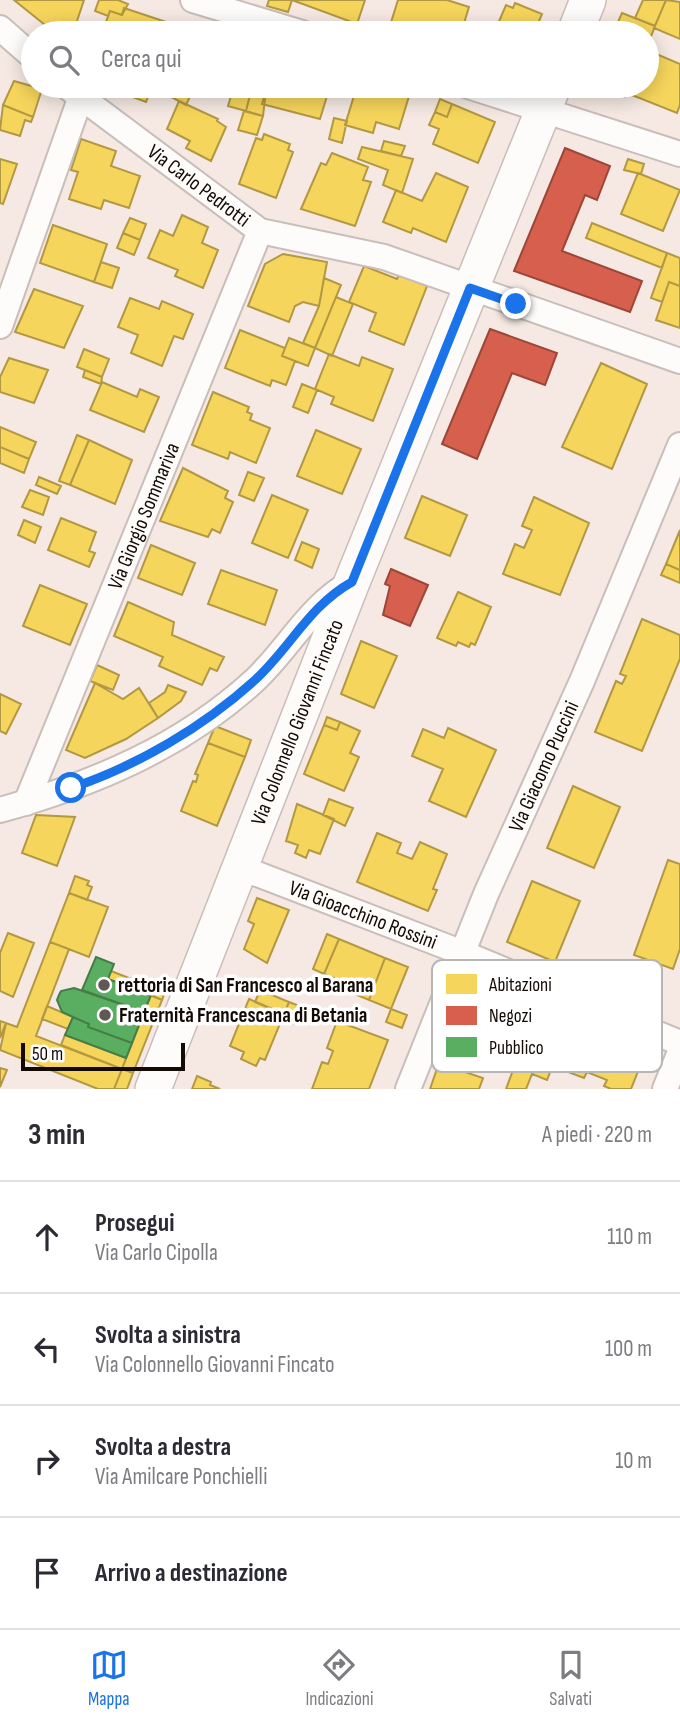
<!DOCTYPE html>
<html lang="it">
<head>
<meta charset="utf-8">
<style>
	:root { --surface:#fff; --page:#f7f7f7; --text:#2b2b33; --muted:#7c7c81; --line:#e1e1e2; --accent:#1a73e8 }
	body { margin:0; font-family:"Sofia Sans Condensed",sans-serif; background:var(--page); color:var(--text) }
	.scale { position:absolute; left:21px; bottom:18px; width:164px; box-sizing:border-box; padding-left:7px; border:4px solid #130a06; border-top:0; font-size:19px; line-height:24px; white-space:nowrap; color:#130a06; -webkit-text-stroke:5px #fff; paint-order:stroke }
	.stop { position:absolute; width:21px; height:21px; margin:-16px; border:5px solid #1a73e8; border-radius:50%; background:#fff }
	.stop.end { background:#1a73e8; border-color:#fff; box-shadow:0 2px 7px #0008 }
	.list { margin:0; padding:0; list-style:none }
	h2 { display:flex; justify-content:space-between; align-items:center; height:91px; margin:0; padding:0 28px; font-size:30px }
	h2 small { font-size:23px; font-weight:400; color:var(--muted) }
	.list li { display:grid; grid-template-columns:46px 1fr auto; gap:21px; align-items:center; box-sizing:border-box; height:112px; padding:0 28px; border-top:2px solid var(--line) }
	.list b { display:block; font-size:26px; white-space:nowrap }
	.list p { margin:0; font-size:23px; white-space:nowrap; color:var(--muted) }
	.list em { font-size:23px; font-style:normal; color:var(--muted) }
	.icon { flex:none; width:38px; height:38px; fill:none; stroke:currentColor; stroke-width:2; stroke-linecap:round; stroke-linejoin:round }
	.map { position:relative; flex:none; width:680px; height:1089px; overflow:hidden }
	.search { position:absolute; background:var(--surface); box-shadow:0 4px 18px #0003; left:21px; right:21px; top:21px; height:77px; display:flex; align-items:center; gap:18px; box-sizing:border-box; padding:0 24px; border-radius:38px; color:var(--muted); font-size:26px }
	.sheet { height:539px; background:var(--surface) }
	nav { display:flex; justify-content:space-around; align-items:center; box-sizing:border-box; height:98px; border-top:2px solid var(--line); background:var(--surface); font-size:19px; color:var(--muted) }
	nav a { display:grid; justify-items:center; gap:4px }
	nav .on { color:var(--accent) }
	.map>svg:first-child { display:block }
</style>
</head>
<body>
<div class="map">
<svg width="680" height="1089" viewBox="0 0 680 1089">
	<rect width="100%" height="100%" fill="#f6e9e3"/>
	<path fill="#f6d55c" stroke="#b29842" stroke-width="2" d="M14,0h70l-11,33h-18z
		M99,0h19l10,4 -6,11 -12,-4 -2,5 -13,-5z
		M269,0h23l-4,12 -21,-6z
		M292,0h73l-8,24z
		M398,0h49l22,7 -8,26h-68l-5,-1z
		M643,0h23l-11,26 -20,-8z
		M666,0l14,2v37l-26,-11z
		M515,3l27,11 -8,19h-40l12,-28 7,3z
		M124,8l48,16 -3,9h-67l8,-22 12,4z
		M622,13l33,13 -8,21v-14h-34z
		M172,24l12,5 -1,4h-14z
		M647,50l33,14v41l-3,8 -50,-20 -2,4 -27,-11h49z
		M14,81l28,8 -9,28 -30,-12z
		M125,86h27l-6,16 -24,-9z
		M167,86h28l-9,19 -22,-12z
		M234,86l18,1 -6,24 -18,-5z
		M267,86h63l-10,33 -58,-15z
		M357,86h28l25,7 -11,36 -23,-7 -3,11 -28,-8z
		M252,87l14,4 -3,25 -17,-5z
		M440,99l12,5 -5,13 -12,-5z
		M179,101l39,18 -1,2 9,6 -15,34 -25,-13 4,-7 -23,-12z
		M452,104l43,18 -17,41 -45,-19 6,-15 -10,-4 6,-13 12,5z
		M3,105l30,12 -2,5 -6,-2 -5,16 -20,-6z
		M244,111l19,5 -6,19 -19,-5z
		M334,118l13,3 -5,22 -13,-4z
		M264,134l26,10 -2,6 5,2 -17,46 -37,-14 17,-46 6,2z
		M81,139l35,12 -5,15 29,10 -11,32 -25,-8 -3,9 -32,-10 9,-27 -7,-2z
		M384,141l21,5 -4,10 -20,-5z
		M362,147l51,12 -11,34 -19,-8 5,-15 -30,-11z
		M332,153l36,14 -5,13 8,2 -16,44 -54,-17 20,-46 5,2z
		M0,159l17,5 -14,40 -3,-1z
		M628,159l16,5 -3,10 -17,-4z
		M436,173l32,14 -22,55 -33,-14 -2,5 -28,-11 13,-32 26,11z
		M638,173l42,17 -17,41 -42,-17z
		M182,215l26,12 -6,16 16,7 -15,38 -28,-12 3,-6 -30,-12 12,-28 13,6z
		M130,218l16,6 -6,16 -17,-7z
		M592,223l75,30 -5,15 -76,-30z
		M53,225l54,19 -13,38 -54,-19z
		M123,233l17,7 -6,15 -17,-7z
		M667,253l13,5v28l-11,-4 -7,20 -11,-4z
		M283,254l44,8 -8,44 -16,-4 -8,4 -6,16 -41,-16 17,-42z
		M101,262l18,6 -7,20 -18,-6z
		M364,266l33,13 2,-4 28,11 -23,59 -35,-14 7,-18 -27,-11z
		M324,278l17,7 -26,63 -12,-5 16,-37z
		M669,282l11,4v42l-24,-8z
		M34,289l49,17 -19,42 -49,-16z
		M336,297l17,7 -21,52 -17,-8z
		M130,298l29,11 3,-8 31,13 -10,25 -9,-3 -12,30 -31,-13 7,-18 -20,-8z
		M240,330l45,18 -3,8 13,5 -9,24 -14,-5 -2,6 -45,-18z
		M289,338l26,10 -7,18 -26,-10z
		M84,349l25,10 -7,18 -25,-10z
		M329,354l30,12 3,-9 31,12 -20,52 -42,-17 3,-7 -19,-8z
		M9,358l39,12 -14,33 -34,-11v-15z
		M601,363l46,21 -35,85 -50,-22z
		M85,370l17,7 -1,7 -18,-7z
		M102,382l35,15 3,-8 19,8 -15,35 -54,-22z
		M302,384l15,6 -9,23 -15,-6z
		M213,392l36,15 -2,5 5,2 -2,6 20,8 -14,35 -26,-11 -2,7 -36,-14z
		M0,427l36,15 -7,17 -29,-12z
		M316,430l45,19 -19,45 -45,-18z
		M77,435l12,5 -19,45 -11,-4z
		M89,440l43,20 -17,44 -45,-19z
		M0,447l29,12 -5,14 -24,-10z
		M183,468l45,23 -3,7 8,4 -13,31 -8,-4 -4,8 -48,-16z
		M248,472l16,6 -10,23 -15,-6z
		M39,477l22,9 -4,8 -21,-9z
		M30,490l19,7 -6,18 -21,-8z
		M272,495l36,15 -20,48 -36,-15z
		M422,496l45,19 -17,41 -45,-18z
		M534,497l55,26 -29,72 -57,-21 12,-30 9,4 8,-18 -10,-4z
		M61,518l35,14 -7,19 6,2 -6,14 -41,-17z
		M24,520l17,7 -6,16 -17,-8z
		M680,530v40l-14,-6z
		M302,542l17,7 -7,19 -17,-8z
		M151,545l44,18 -13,32 -44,-17z
		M666,564l14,6v13l-19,-8z
		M221,570l56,20 -12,35 -57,-21z
		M40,585l47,19 -17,41 -47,-19z
		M458,592l33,15 -16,38 -4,-2 -2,4 -11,-5 -2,4 -19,-8z
		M128,602l46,20 -2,13 52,22 -7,14 -7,-3 -8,17 -43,-19 4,-9 -49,-21z
		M642,619l38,16v24l-38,92 -47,-19 21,-51 6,3 4,-8 -6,-2z
		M361,641l36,15 -23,52 -33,-14z
		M97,665l22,10 -6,15 -23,-9z
		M95,683l28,16 16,-11 19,30 -32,21 -41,19 -19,-8z
		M168,685l18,7 -5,9 -23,17 -9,-15 16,-11z
		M0,694l21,10 -15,30 -6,-3z
		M327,717l13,5 -3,8 -13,-5z
		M340,722l20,9 -10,22 9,4 -15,34 -40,-17 20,-49 13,5z
		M215,726l36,14 -6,17 -37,-14z
		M448,728l48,22 -30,67 -37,-16 14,-32 -31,-13 11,-27 21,9z
		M208,743l37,14 -28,69 -36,-15 12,-30 3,1 2,-7 -3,-1z
		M573,786l47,21 -26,61 -47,-20z
		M329,799l24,9 -8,18 -22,-11z
		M297,804l37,15 -14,35 -11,-4 -3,8 -11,-5 3,-8 -12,-4z
		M36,815l39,2 -18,49 -35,-13z
		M377,833l24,10 -4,10 15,6 8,-17 27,12 -14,35 4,1 -9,21 -71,-29z
		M668,860l12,4v85l-7,20 -39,-14z
		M75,876l14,5 -2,4 5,2 -5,13 -18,-7z
		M532,881l48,20 -25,61 -48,-20z
		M69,893l39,14 -19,50 -39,-15z
		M257,898l32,12 -22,53 -23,-14 10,-25 -6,-3z
		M8,933l26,10 -21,54 -13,-6v-38z
		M327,934l12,5 -15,35 -11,-5z
		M339,939l46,19 -16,42 -24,-10 3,-6 -24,-10z
		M50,942l19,7 -33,87 86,33 -8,20h-16l-98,-39 6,-27 11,4z
		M385,958l23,9 -17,42 -22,-9z
		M111,971l54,21 -3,8 -54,-21z
		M260,990l29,12 -5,12 -29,-12z
		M151,995l11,5 -29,73 -11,-4z
		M249,999l35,15 -19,46 -5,-2 -4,8 -15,-7 3,-7 -14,-6z
		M289,1002l13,5 -7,17 -13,-5z
		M47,1006l26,11 -5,12 -26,-10z
		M391,1009l16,6 -5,13 -16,-6z
		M0,1021l6,2 -6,15z
		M337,1021l51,19 -19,49h-57l10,-27 6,2 5,-13 -6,-3z
		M577,1025l69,26 -15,38h-20l-7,-3 3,-6 -20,-8 -3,6 -24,-9z
		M65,1035l61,23 -4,11 -61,-24z
		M540,1053l16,5 -9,22 -15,-6z
		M516,1062l18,7 -8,20h-20z
		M439,1063l44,15 -4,11h-49z
		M0,1068l7,2 -7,17z
		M122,1069l11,4 -6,16h-13z
		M197,1076l14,6 -1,3 10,4h-28z"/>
	<path fill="#d6604d" stroke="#9c4638" stroke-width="2" d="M565,148l45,18 -13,34 -12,-5 -23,56 80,30 -12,31 -116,-41z
		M490,329l67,24 -12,32 -33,-12 -35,86 -35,-15z
		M391,569l37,16 -18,41 -27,-11 7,-29 -5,-2z"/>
	<path fill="#5aae61" stroke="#457d46" stroke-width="2" d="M96,957l18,7 -6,15 43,16 -7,17 -62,-22z
		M74,988l70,24 -12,31 -44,-16 1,-3 -27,-12 -5,-12 2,-5 2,-4z
		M73,1017l16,7 -1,3 44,16 -6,15 -61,-23z"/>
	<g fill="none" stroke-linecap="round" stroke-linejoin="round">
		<defs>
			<g id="street">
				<path d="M193,0l109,33"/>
				<path d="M0,28l33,29"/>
				<path id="s1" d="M66,86l194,145 124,26 296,104"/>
				<path d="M468,86l212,68"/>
				<path d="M0,326l80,-227"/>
				<path id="s2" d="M26,803l234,-572"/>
				<path d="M0,810c94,-26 182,-63 255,-130 35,-33 54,-74 97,-98"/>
				<path id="s3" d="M239,867l224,86 217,90"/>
				<path id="s4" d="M408,1089l78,-195 96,-213 98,-236"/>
				<path d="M665,1089l15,-37"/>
			</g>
			<g id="secondary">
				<path d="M575,33l13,-33"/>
				<path id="s5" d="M153,1089l199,-507 201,-496"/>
			</g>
		</defs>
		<use href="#street" stroke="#c9beb9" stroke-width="28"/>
		<use href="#secondary" stroke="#c9beb9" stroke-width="38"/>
		<use href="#street" stroke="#fefcfb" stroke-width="24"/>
		<use href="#secondary" stroke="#fefcfb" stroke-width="35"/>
	</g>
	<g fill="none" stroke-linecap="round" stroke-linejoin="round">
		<path stroke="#1a73e8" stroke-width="9" d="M71,788c66,-22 132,-61 184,-108 35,-32 54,-74 97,-98l118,-294 46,16"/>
	</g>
	<g fill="#625853" stroke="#fff" stroke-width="2.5">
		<circle cx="104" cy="985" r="7"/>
		<circle cx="105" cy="1015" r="7"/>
	</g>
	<g text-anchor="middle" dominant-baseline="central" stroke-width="7" stroke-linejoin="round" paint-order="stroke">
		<g font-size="21" fill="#130a06" stroke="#fff">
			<text stroke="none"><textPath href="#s1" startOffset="166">Via Carlo Pedrotti</textPath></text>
			<text stroke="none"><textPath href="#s2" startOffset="310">Via Giorgio Sommariva</textPath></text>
			<text stroke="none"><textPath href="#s5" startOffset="394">Via Colonnello Giovanni Fincato</textPath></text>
			<text stroke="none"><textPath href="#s4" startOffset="350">Via Giacomo Puccini</textPath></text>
			<text stroke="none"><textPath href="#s3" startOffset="133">Via Gioacchino Rossini</textPath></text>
		</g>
		<g font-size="21" font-weight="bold" fill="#130a06" stroke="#fff" text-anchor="start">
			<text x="118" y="985">rettoria di San Francesco al Barana</text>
			<text x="119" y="1015">Fraternità Francescana di Betania</text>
		</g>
	</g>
	<rect x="432" y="960" width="230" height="112" rx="10" fill="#fff" stroke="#b8b6b4" stroke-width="2"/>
	<rect x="446" y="974" width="31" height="20" fill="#f6d55c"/>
	<rect x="446" y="1006" width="31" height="19" fill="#d6604d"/>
	<rect x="446" y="1037" width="31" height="20" fill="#5aae61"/>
	<g font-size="19" fill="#130a06">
		<text x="489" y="991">Abitazioni</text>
		<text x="489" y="1022">Negozi</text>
		<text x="489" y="1054">Pubblico</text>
	</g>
</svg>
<div class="scale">50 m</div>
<div class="stop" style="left:71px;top:788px"></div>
<div class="stop end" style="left:516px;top:304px"></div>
<div class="search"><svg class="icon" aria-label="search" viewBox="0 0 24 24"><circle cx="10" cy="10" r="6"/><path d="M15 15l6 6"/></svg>Cerca qui</div>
</div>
<section class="sheet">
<h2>3 min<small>A piedi · 220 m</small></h2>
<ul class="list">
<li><svg class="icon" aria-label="ahead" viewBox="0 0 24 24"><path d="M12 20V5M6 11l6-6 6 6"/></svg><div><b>Prosegui</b><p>Via Carlo Cipolla</p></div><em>110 m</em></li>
<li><svg class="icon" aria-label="left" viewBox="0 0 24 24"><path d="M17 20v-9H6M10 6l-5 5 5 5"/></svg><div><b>Svolta a sinistra</b><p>Via Colonnello Giovanni Fincato</p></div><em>100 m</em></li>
<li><svg class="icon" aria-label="right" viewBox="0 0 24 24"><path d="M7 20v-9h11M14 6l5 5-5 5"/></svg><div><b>Svolta a destra</b><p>Via Amilcare Ponchielli</p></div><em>10 m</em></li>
<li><svg class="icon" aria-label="arrive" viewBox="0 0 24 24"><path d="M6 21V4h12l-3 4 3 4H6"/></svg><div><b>Arrivo a destinazione</b></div></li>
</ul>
</section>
<nav>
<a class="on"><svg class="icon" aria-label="map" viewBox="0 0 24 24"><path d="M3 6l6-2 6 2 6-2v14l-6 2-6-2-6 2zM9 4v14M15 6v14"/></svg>Mappa</a>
<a><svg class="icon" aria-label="directions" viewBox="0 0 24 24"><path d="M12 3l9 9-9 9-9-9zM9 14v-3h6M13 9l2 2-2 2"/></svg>Indicazioni</a>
<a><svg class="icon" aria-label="saved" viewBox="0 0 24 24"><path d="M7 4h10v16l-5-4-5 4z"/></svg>Salvati</a>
</nav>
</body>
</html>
